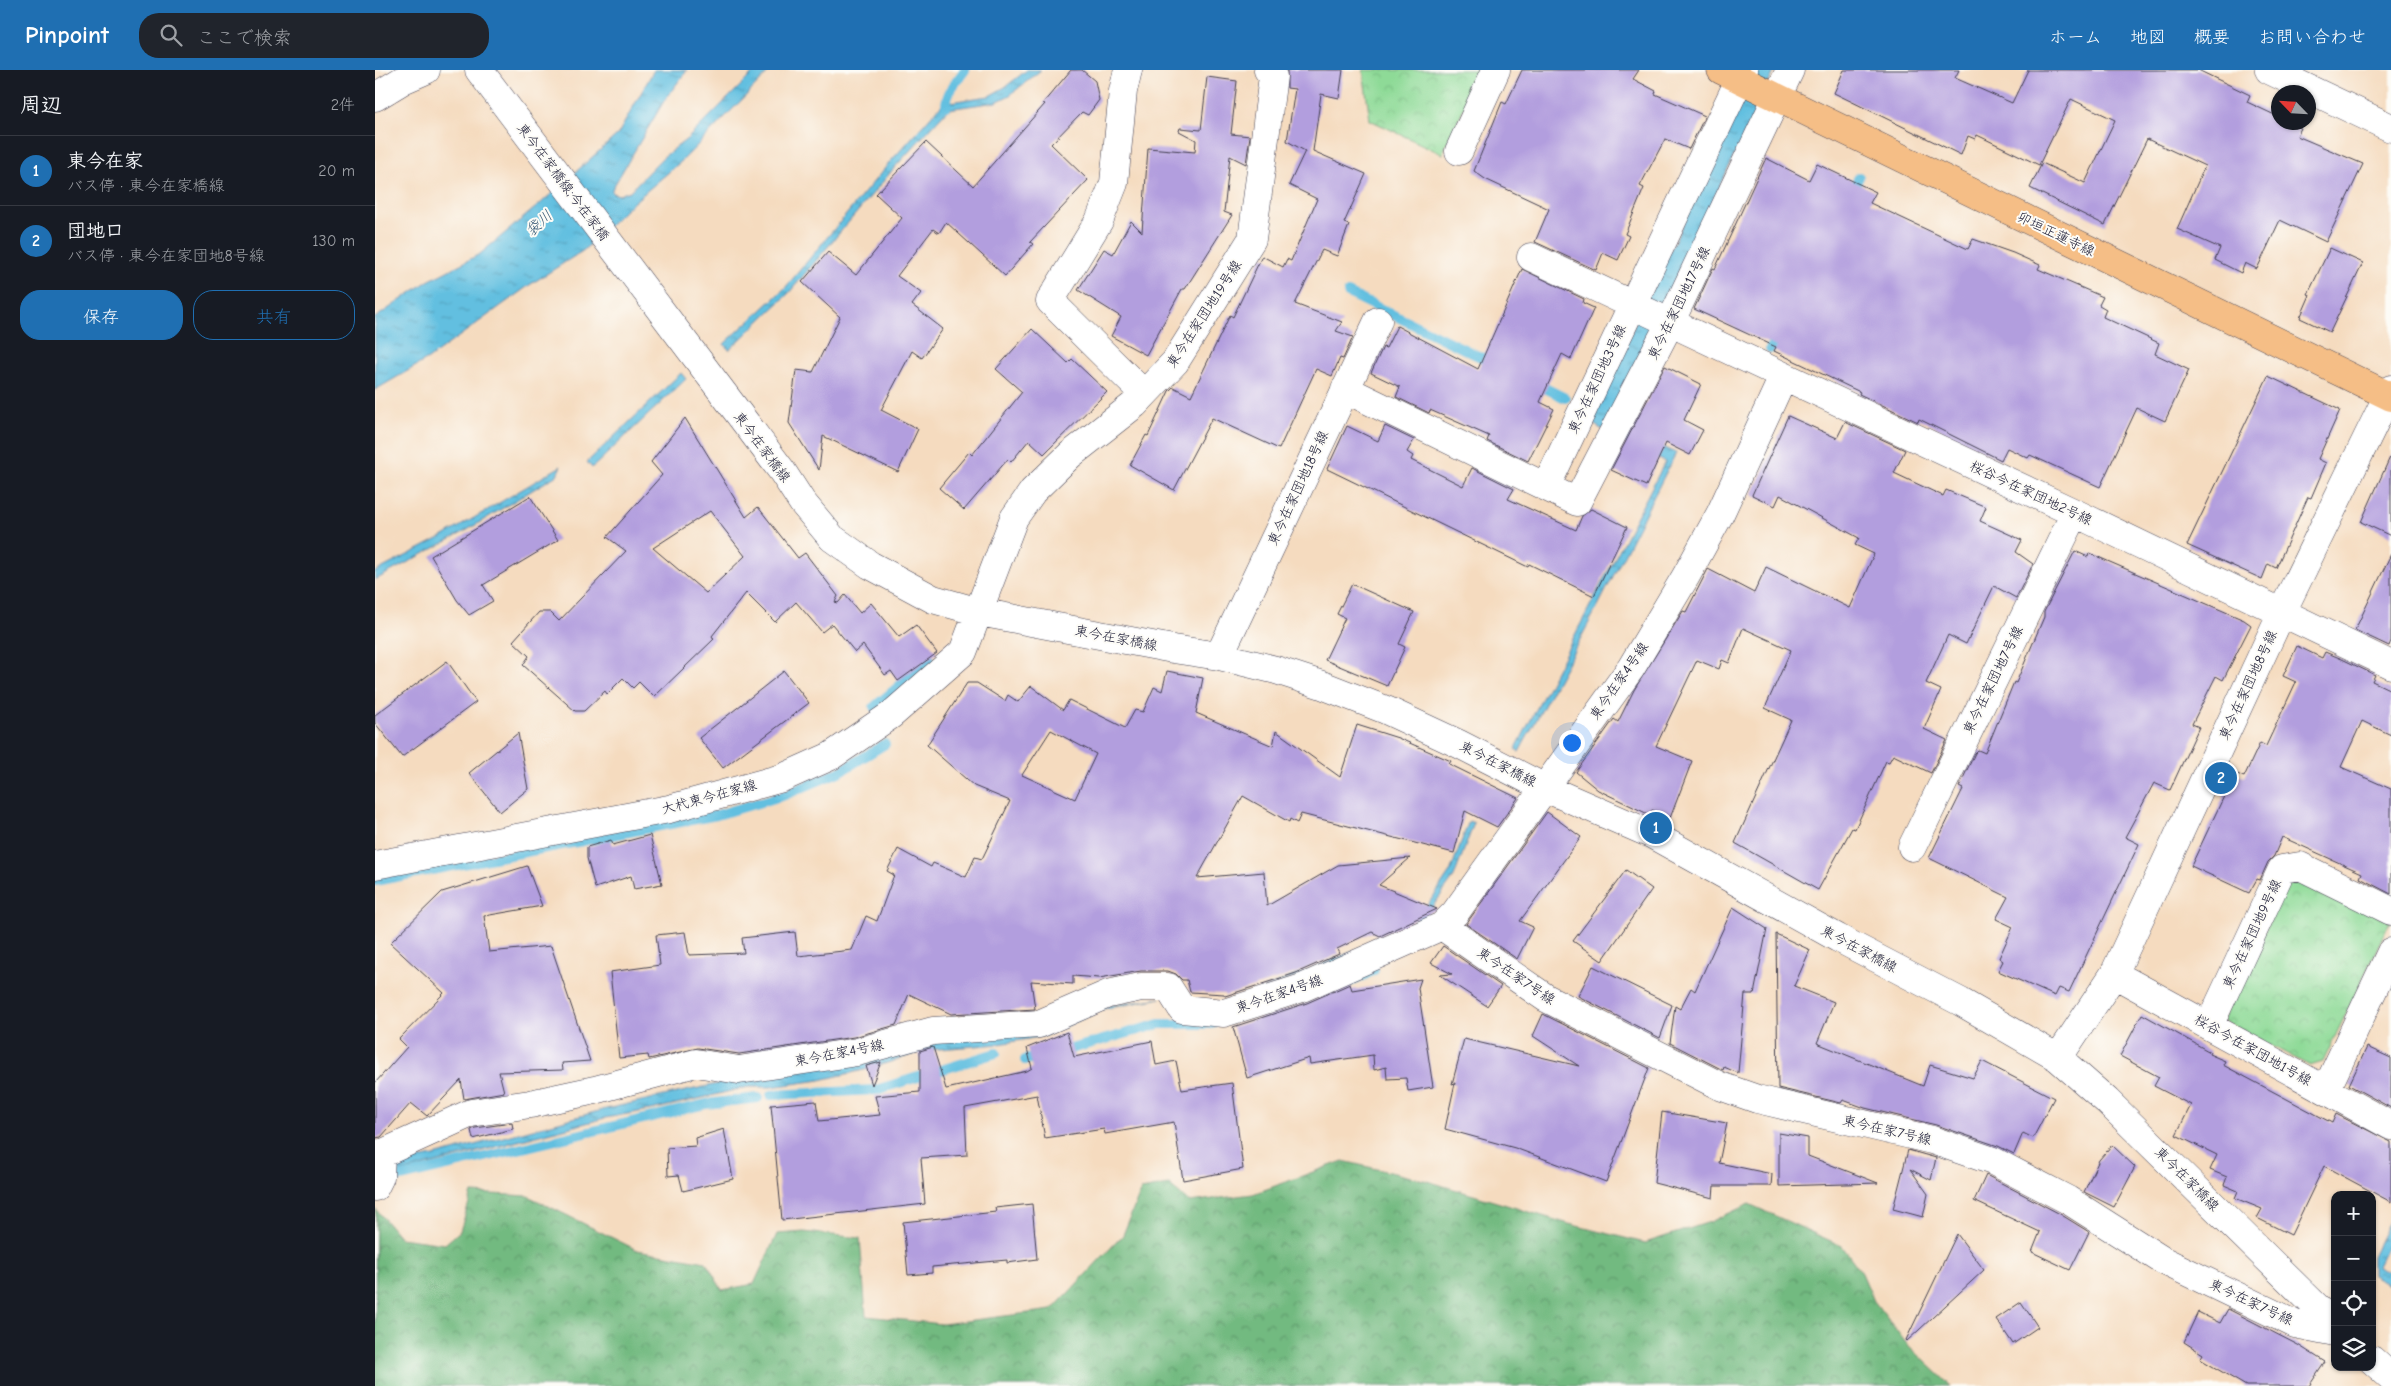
<!DOCTYPE html>
<html lang="ja">
<head>
<meta charset="utf-8">
<style>
	:root { --surface:#171b24; --page:#20242c; --text:#f1f3f6; --muted:#9ea1a6; --line:#363941; --accent:#1f6fb2 }
	body { margin:0; font-family:"Comic Neue","Klee One",sans-serif; background:var(--page); color:var(--text) }
	.controls { position:absolute; right:15px; bottom:15px; display:grid; overflow:hidden; border-radius:10px; box-shadow:0 1px 4px #0004 }
	.controls button { width:45px; height:45px; display:grid; place-items:center; padding:0; border:0; border-bottom:1px solid var(--line); background:var(--surface); color:var(--text); font:25px sans-serif }
	.compass { position:absolute; left:1896px; top:15px; width:45px; height:45px; border-radius:50%; background:var(--surface); box-shadow:0 1px 4px #0004; rotate:295deg }
	.you { position:absolute; left:1196px; top:672px; width:18px; height:18px; margin:-12px; border:4px solid #fff; border-radius:50%; background:#1a73e8; box-shadow:0 0 0 8px #1a73e833 }
	.badge { display:grid; place-items:center; width:32px; height:32px; border-radius:50%; background:var(--accent); color:#fff; font-size:16px; font-weight:700 }
	.pin { position:absolute; translate:-50% -50%; border:2px solid #fff; box-shadow:0 1px 5px #0006 }
	.list { margin:0; padding:0; list-style:none }
	h2 { display:flex; justify-content:space-between; align-items:center; height:65px; margin:0; padding:0 20px; font-size:21px }
	h2 small { font-size:16px; font-weight:400; color:var(--muted) }
	.list li { display:grid; grid-template-columns:32px 1fr auto; gap:15px; align-items:center; box-sizing:border-box; height:70px; padding:0 20px; border-top:1px solid var(--line) }
	.list b { display:block; font-size:19px; white-space:nowrap }
	.list p { margin:0; font-size:16px; white-space:nowrap; color:var(--muted) }
	.list em { font-size:16px; font-style:normal; color:var(--muted) }
	.actions { display:flex; gap:10px; padding:15px 20px }
	.actions a { flex:1; padding:11px 0; border:1px solid var(--accent); border-radius:20px; text-align:center; font-size:18px; color:var(--accent) }
	.actions .main { background:var(--accent); color:#fff }
	.icon { flex:none; width:28px; height:28px; fill:none; stroke:currentColor; stroke-width:2; stroke-linecap:round; stroke-linejoin:round }
	.map { position:relative; flex:none; width:2016px; height:1316px; overflow:hidden }
	header { display:flex; align-items:center; gap:30px; box-sizing:border-box; height:70px; padding:0 25px; background:var(--accent); color:#fff }
	header strong { font-size:24px }
	nav { display:flex; gap:28px; margin-inline-start:auto; font-size:18px }
	.search { width:350px; height:45px; background:var(--page); display:flex; align-items:center; gap:12px; box-sizing:border-box; padding:0 18px; border-radius:20px; color:var(--muted); font-size:19px }
	main { display:flex }
	aside { flex:1; background:var(--surface) }
	.map>svg:first-child { display:block }
</style>
</head>
<body>
<header>
<strong>Pinpoint</strong>
<div class="search"><svg class="icon" aria-label="search" viewBox="0 0 24 24"><circle cx="10" cy="10" r="6"/><path d="M15 15l6 6"/></svg>ここで検索</div>
<nav><a>ホーム</a><a>地図</a><a>概要</a><a>お問い合わせ</a></nav>
</header>
<main>
<aside>
<h2>周辺<small>2件</small></h2>
<ul class="list">
<li><span class="badge">1</span><div><b>東今在家</b><p>バス停 · 東今在家橋線</p></div><em>20 m</em></li>
<li><span class="badge">2</span><div><b>団地口</b><p>バス停 · 東今在家団地8号線</p></div><em>130 m</em></li>
</ul>
<div class="actions"><a class="main">保存</a><a>共有</a></div>
</aside>
<div class="map">
<svg width="2016" height="1316" viewBox="0 0 2016 1316">
	<defs>
		<pattern id="forest-crowns" width="20" height="18" patternUnits="userSpaceOnUse" patternTransform="scale(1.25)"><rect width="20" height="18" fill="#72ba80"/><path d="M2 6a3 3 0 1 1 6 0M12 15a3 3 0 1 1 6 0" fill="none" stroke="#5d976a"/></pattern>
		<pattern id="park-crowns" width="20" height="18" patternUnits="userSpaceOnUse" patternTransform="scale(1.25)"><rect width="20" height="18" fill="#8eda97"/><path d="M2 6a3 3 0 1 1 6 0M12 15a3 3 0 1 1 6 0" fill="none" stroke="#7abb83"/></pattern>
		<pattern id="water-ripples" width="26" height="14" patternUnits="userSpaceOnUse" patternTransform="scale(1.25)"><rect width="26" height="14" fill="#62bfe0"/><path d="M2 4q2-2 4 0t4 0M15 11q2-2 4 0t4 0" fill="none" stroke="#509bb7"/></pattern>
	</defs>
	<rect width="100%" height="100%" fill="#fdfcf7"/>
	<filter id="ink" filterUnits="userSpaceOnUse"><feTurbulence type="fractalNoise" baseFrequency=".02" numOctaves="2"/><feDisplacementMap in="SourceGraphic" scale="10" xChannelSelector="R" yChannelSelector="G"/><feConvolveMatrix kernelMatrix="1 2 1 2 8 2 1 2 1" color-interpolation-filters="sRGB"/></filter>
	<filter id="wash" filterUnits="userSpaceOnUse"><feTurbulence type="fractalNoise" baseFrequency=".0096" numOctaves="4" result="noise"/><feDisplacementMap in="SourceGraphic" scale="20" xChannelSelector="R" yChannelSelector="G"/><feGaussianBlur stdDeviation="1.12" result="paint"/><feColorMatrix in="noise" values="0 0 0 0 0 0 0 0 0 0 0 0 0 0 0 0 0 1.4 0 .05"/><feComposite in="paint" operator="in"/></filter>
	<g filter="url(#wash)">
		<rect width="100%" height="100%" fill="#f5dbbf"/>
		<path fill="url(#forest-crowns)" stroke="#4a6e5e" d="M968,1091l81,19 145,44 76,19 65,-21 39,-18 93,42 20,27 12,28 32,42 45,43h-1576l1,-177 24,29 45,6 15,-13 12,-38 56,3 109,54 69,12 16,28 32,-6 23,-50 27,-2 56,6 6,78 76,8 110,-14 71,-75 18,-45 28,-5 20,17 64,-8z"/>
		<path fill="url(#park-crowns)" stroke="#587e69" d="M988,0h119l-40,84 -72,-34z
			M1926,807l89,44 -67,141 -13,4 -87,-46 64,-136z"/>
		<path fill="url(#water-ripples)" stroke="#42708e" d="M279,0h33l-23,31 -52,88v4l7,2 11,-4 32,-33 25,-19 69,-69h15l-87,89 -57,49 -43,42 -53,34 -103,75 -53,31v-72l53,-37 52,-27 61,-51 77,-69z
			M652,0h14l-31,25 -14,7 -48,7 -52,57 -108,128 -59,56 -5,-6 61,-56 105,-126 53,-59 46,-7 16,-9z
			M1382,0h18l-172,360 -15,-9z
			M306,303l5,6 -94,89 -5,-6z
			M1253,360l48,23 -78,153 -79,146 -4,-2 150,-288 -42,-21z
			M186,396l-4,9 -93,57 -89,48v-8l67,-35z
			M1094,751l5,2 -20,54 -34,47 -83,38 -96,36 156,-65 21,-14 32,-47z
			M786,928l-57,11 -59,27 -46,8 -71,6 -60,19 -48,11 -49,7h-23l-93,22 -50,9 -215,57v-11l44,-8 172,-47 142,-32 344,-69z
			M2016,1147v22l-14,28 14,7v11l-19,-10v-19z"/>
		<g fill="none" stroke-linecap="round" stroke-linejoin="round">
			<path stroke="#62bfe0" stroke-width="10" d="M571,36c0,-14 11,-25 19,-36
				M1475,125l9,-18
				M973,223l147,71
				M1395,279l8,-15
				M1160,313l30,15
				M499,637l56,-47
				M0,811l342,-66 68,-20 56,-24 44,-27
				M965,915l17,-6 17,-9
				M685,982l100,-28h52
				M650,990l16,-3
				M396,1025l105,-5 120,-37
				M14,1110l317,-76 52,-6"/>
		</g>
		<g id="blocks">
			<path fill="#b29ede" fill-rule="evenodd" d="M696,0h11l13,11 4,19 -11,15 -6,-3 -31,32 37,36 -58,62 3,2 -28,32 -59,-54 -7,11 -6,-4 -36,47 24,17 -9,12 31,24 -21,29 -10,-7 -31,59 37,19 -20,43 -75,-36 -4,34 -30,-47 7,-53 17,2 27,-55 -38,-35 26,-30 28,23 46,-57 -26,-24 50,-52 47,44 72,-82 -2,-1z
				M912,0h56l-4,28 -18,-4 -8,57 53,23 -22,49 5,2 -12,31 -15,-6 -27,54 47,18 -6,9 17,6 -10,22 -3,-1 -8,18 -16,-7 -37,80 -67,-31 -38,72 -44,-25 16,-30 2,1 21,-45 4,-4 18,9 39,-81 3,2 29,-61 21,11 4,-8 4,2 26,-62 -28,-14 16,-34 -18,-10 8,-52 -8,-1z
				M1147,0h117l-6,9 23,12 -1,3 50,22 -16,33 -24,-10 -25,47 4,2 -19,46 4,2 -11,24 -15,-7 -7,17 -61,-28 14,-33 -64,-30 -11,-8 28,-69 4,2z
				M1469,0h115l-4,8 57,25 16,-33h170l52,25 -3,7 32,15v5h11l11,6 -4,8 66,28 -37,78 -46,-22 -23,49 -12,-6 -4,10 -26,-13 5,-12 -43,-19 28,-63 -58,-27 -42,86 -75,-37 12,-25 43,20 30,-63 -44,-21 -32,66 -62,-30 -2,4 -7,-3 -7,19 -127,-62z
				M832,7l30,4 -6,53 19,2 -4,28 -16,-8 -6,56 8,3 -47,74h-3l-36,66 -35,-19 10,-19 -43,-27 26,-41 9,5 18,-33 11,11 6,-84 47,4 1,-12 -17,-9 1,-3 21,2z
				M1391,88l43,22 8,-16 59,28 -6,11 98,46 5,-10 40,14 27,12 -2,4 65,28 -4,8 7,4 -3,8 56,26 -4,11 34,16 -24,51 -28,-13 -37,79 -70,-32 -2,3 -21,-10 -6,12 -82,-41 -1,3 -59,-28 1,-2 -86,-41 2,-4 -82,-38 19,-41 2,1z
				M1955,178l33,15 -33,69 -30,-14 10,-23 -2,-1z
				M1147,199l62,30 -1,4 11,5 -23,51 -9,-5 -22,48 14,7 -26,52 -41,-20 2,-5 -59,-26 -1,3 -33,-16 4,-10 -29,-14 12,-26 3,1 11,-22 81,43z
				M657,259l36,34 4,-4 35,33 -63,62 -15,-14 -18,22 -3,-3 -44,51 -25,-22 30,-36 3,3 50,-63 -26,-23z
				M1290,296l36,18 -17,36 19,10 -13,25 -24,-12 -20,43 -35,-16z
				M1893,306l72,34 -22,49 8,4 -15,35 -3,-1 -32,71 -8,-4 -6,15 -75,-34z
				M1413,346l49,22 8,-16 60,28 -11,23 49,23 3,-6 40,17 -6,14 42,19 -6,12 17,12 -17,34 -22,-12 -28,58 -18,-9 -22,48 15,7 -17,39 23,11 -16,33 -38,-18 -4,7 -3,-1 -31,68 -3,-1 -34,62 -83,-47 56,-123 -26,-12 26,-58 -48,-22 -14,35 -7,-3 -3,9 -22,-9 -41,86 36,15 -22,57 -18,-8 -2,5 -52,-25 -22,-18 38,-53 4,3 16,-32 49,-79 3,1 22,-43 46,24 12,-26 84,41 24,-54 -19,-9 4,-7 -79,-43 -5,11 -23,-11z
				M310,348l61,99 12,-10 40,51 7,-5 33,43 -3,6 3,1 7,-8 15,18 11,-10 28,34 17,-12 21,28 -39,28 -7,-10 -6,4 -22,-30 -8,7 -23,-28 -10,8 -26,-30 -21,20 -29,-29 -34,43 2,3 -60,58 -15,-15 -6,6 -10,-10 -16,16 -2,-3 -21,20h-9l-52,-46 6,-9 -16,-15 26,-29h11l9,9 67,-70 -19,-14 55,-62 -11,-13zM335,441l35,45 -39,37 -53,-45z
				M972,356l31,15 7,-15 29,14 -7,12 6,4 -2,4 52,26 9,-18 42,21 -6,10 68,31 6,-14 9,-7 36,18 -33,69 -65,-32 -1,3 -201,-98z
				M2016,385v81l-30,-14z
				M155,426l28,44 -75,45 10,16 -24,14 -12,-15 -26,-44z
				M1700,481l13,6 1,-4 155,67 7,5 -28,55 -7,-4 -24,48 7,3 -29,63 -16,-7 -29,54 14,7 -70,148 -10,-4 -4,8 -57,-25 5,-10 -4,-3 14,-31 -17,-8 12,-22 -79,-39 34,-69 -4,-2 16,-34 3,-3 7,3 29,-71 2,1 28,-66v-5z
				M2016,484v87l-2,5 -34,-16z
				M977,514l62,28 -15,32 6,3 -18,39 -62,-26 20,-42 -8,-4z
				M1922,576l25,12 3,-6 17,7 33,16 -3,6 19,9v45l-29,-14 -21,46 50,22v105l-31,-16 2,-5 -80,-36 -8,19 -6,6 -8,18 -3,-1 -8,14 -58,-27 44,-93 9,4 16,-34 6,3 30,-64 -13,-6z
				M72,591l29,41 -74,55 -27,-34v-8z
				M409,601l25,32 -86,65 -24,-30z
				M792,601l36,7 -7,35 77,33 3,-15 64,46 17,-52 41,13 53,23 -2,3 69,34 -21,29 -32,-16 -11,42 -153,-39 -4,9 -7,-4 -1,3 -46,-26 -46,82 67,-6 3,34 71,-41 72,-7 -31,27 58,24 -57,27 -8,-4 -35,17 2,5 -43,19 -71,23 -1,-2 -34,-2 -3,-12h-5l-6,-6 -8,-3h-27l-42,7 -26,-2v8l-42,-3 4,28 -84,5 -42,-20 -13,31 -42,12 -115,17 -41,-6 -49,11 -1,-4 -29,3 -9,-86 50,-7 -4,-30 29,-3 4,23 55,-2 -2,-15 53,-6 3,24 54,-6 14,-34 11,5 17,-46 -7,-4 11,-22 33,18 2,-4 33,14 9,-20 7,2 28,-58 -36,-15 -47,-41 40,-62h10l28,18 3,-6 10,7 13,-16 32,24 6,-10 56,28 10,-18 8,2 11,-25 8,4zM676,660l45,24 -21,45 -53,-24z
				M143,663l10,56 -28,23 -31,-39z
				M1172,742l34,25 -61,84 13,6 -16,32 -51,-35z
				M275,765l12,49 -28,5 -3,-13 -36,12 -8,-30v-11l24,-7 2,5z
				M152,796l15,40 -58,10 5,36 62,-6 39,115 -28,2 1,7 -64,2 5,20 -40,7 -3,-19 -34,36 -16,-13 -30,34 -6,1v-55l32,-36 -8,-8 45,-46 -54,-50 52,-51z
				M1251,800l26,19 -50,72 -29,-20z
				M1358,837l34,22 -13,65h-9l-7,79 -14,-6 -1,3 -53,-27 5,-37 5,3 11,-21 4,3z
				M1401,864l34,16 -16,36 40,16 -17,41 106,43 7,-21 43,13 9,-17 72,37 -21,40 -10,-5 -9,21 -16,-8 -62,-21 -71,-17 -22,-8 -2,3 -63,-15z
				M1068,876l58,40 -14,20 -47,-31 12,-1 -21,-11z
				M1218,896l79,39 -12,33 -82,-42z
				M1046,909l-3,9 15,99 -25,4 -2,-13 -19,1 -1,-12 -12,3 -1,-15 -63,9 -1,-6 -62,20 -14,-51 74,-24 43,-19 2,6z
				M1168,944l106,54 -43,114 -91,-34 -70,-19 10,-46 -3,1 12,-45 115,27 -46,-30z
				M1767,944l68,38 -1,2 16,7 -2,4 109,58 4,-9 55,28v60l-67,-36 -33,69 -34,-17 5,-9 -27,-11 3,-7 -14,-6 3,-8 -17,-7 7,-15 -41,-20 15,-30 -37,-19 5,-9 -39,-21z
				M692,962l7,25 78,-16 4,24 20,-4 6,29 50,-7 11,86 -60,11 -9,-58 -69,12 -1,-5 -59,9 -8,-43 -72,13 2,47 -46,3 4,46 -143,16 -11,-115 45,-4 3,20 61,-6 -5,-19 45,-4v-41l13,-4 13,42 81,-18 5,-3 -5,-20z
				M1992,977l24,11v50l-42,-23z
				M506,992l-9,23 -6,-19z
				M1287,1042l65,11 -8,40 53,11 -1,12h-57l-1,12 -59,-15z
				M137,1053l1,6 -40,10 -2,-9 4,-2z
				M349,1059l9,50 -50,12 -4,-16 -11,1 -1,-28 29,-2 -1,-8z
				M1404,1063l29,5v18l70,27 -99,3z
				M1737,1075l23,22 -21,40 -30,-15 15,-32z
				M1533,1080l28,8 -5,22 -21,-11 18,25 -5,23 -30,-8z
				M1611,1105l74,39 29,18 -19,38 -38,-18 8,-20 -66,-31z
				M657,1134l5,55 -30,4v-3l-75,7v6l-24,2 -5,-53 93,-10 -1,-4z
				M1582,1164l27,36 -77,71 -1,-1z
				M1646,1232l17,25 -25,17 -17,-25z
				M1853,1239l70,36 27,17 -16,24h-63l-46,-27 3,-5 -19,-12 14,-30 22,11z"/>
		</g>
	</g>
	<g filter="url(#ink)">
		<use href="#blocks" fill-opacity="0" stroke="#423e4f" stroke-width="1"/>
		<g fill="none" stroke-linecap="round" stroke-linejoin="round">
			<defs>
				<path id="minor" d="M104,0l303,401 20,31 30,36 38,27 63,34 46,13 194,37 46,7 57,14 46,15 64,25 73,34 86,44 108,47 185,103 123,64 97,56 49,43 228,224
					M753,0l-5,21 -9,92 -15,38 -49,80 94,93
					M1894,0l122,58
					M0,27l28,-17 23,-10
					M1084,81l37,-81
					M1156,187l544,256 316,152
					M970,319l201,98 198,-417
					M1171,417l31,15 93,-179 120,-253
					M844,586l159,-335
					M1537,777l163,-334
					M0,795l294,-56 113,-31 49,-22 60,-41 72,-63 51,-134 19,-27 37,-36 65,-51 40,-42 77,-123 21,-163 -5,-6
					M1067,856l104,72 174,88 37,13 175,41 61,21 75,39 94,60 133,64 40,8
					M1739,904l277,152
					M1834,956l73,-157 18,-3 91,45
					M1683,988l56,-84 168,-362 109,-223
					M1951,1020l65,-138
					M0,1083l6,1 90,-41 59,-9 65,-14 101,-27 43,7 118,-18 76,-21 106,-7 69,-30 33,-7h27l14,22 42,4 78,-25 140,-62 13,-13 176,-245 55,-92 34,-62 63,-137
					M0,1117l5,-10 1,-23
					M1997,1290l19,17"/>
				<path id="major" d="M1346,0l670,327"/>
			</defs>
			<use href="#minor" stroke="#423e4f" stroke-width="29"/>
			<use href="#major" stroke="#423e4f" stroke-width="29"/>
			<use href="#minor" stroke="#fff" stroke-width="28"/>
			<use href="#major" stroke="#f5be86" stroke-width="28"/>
		</g>
	</g>
	<g text-anchor="middle" dominant-baseline="central" stroke-width="4" stroke-linejoin="round" paint-order="stroke">
		<g font-size="14" fill="#22223b" stroke="#fdfcf7">
			<text transform="translate(188 112) rotate(53)">東今在家橋線;今在家橋</text>
			<text transform="translate(1681 164) rotate(26)">卯垣正蓮寺線</text>
			<text transform="translate(1304 233) rotate(-64)">東今在家団地17号線</text>
			<text transform="translate(829 244) rotate(-57)">東今在家団地19号線</text>
			<text transform="translate(1222 309) rotate(-65)">東今在家団地3号線</text>
			<text transform="translate(387 377) rotate(53)">東今在家橋線</text>
			<text transform="translate(923 418) rotate(-65)">東今在家団地18号線</text>
			<text transform="translate(1656 423) rotate(25)">桜谷今在家団地2号線</text>
			<text transform="translate(741 568) rotate(11)">東今在家橋線</text>
			<text transform="translate(1618 610) rotate(-64)">東今在家団地7号線</text>
			<text transform="translate(1244 611) rotate(-55)">東今在家4号線</text>
			<text transform="translate(1873 615) rotate(-65)">東今在家団地8号線</text>
			<text transform="translate(1123 694) rotate(27)">東今在家橋線</text>
			<text transform="translate(334 727) rotate(-15)">大杙東今在家線</text>
			<text transform="translate(1877 864) rotate(-65)">東今在家団地9号線</text>
			<text transform="translate(1484 879) rotate(28)">東今在家橋線</text>
			<text transform="translate(1141 906) rotate(34)">東今在家7号線</text>
			<text transform="translate(904 924) rotate(-19)">東今在家4号線</text>
			<text transform="translate(1878 980) rotate(29)">桜谷今在家団地1号線</text>
			<text transform="translate(464 983) rotate(-11)">東今在家4号線</text>
			<text transform="translate(1512 1060) rotate(13)">東今在家7号線</text>
			<text transform="translate(1812 1109) rotate(45)">東今在家橋線</text>
			<text transform="translate(1876 1232) rotate(25)">東今在家7号線</text>
		</g>
		<g font-size="15" font-style="italic" fill="#385975" stroke="#fdfcf7">
			<text transform="translate(164 153) rotate(-42)">袋川</text>
		</g>
	</g>
</svg>
<div class="controls">
<button>+</button>
<button>−</button>
<button><svg class="icon" aria-label="locate" viewBox="0 0 24 24"><circle cx="12" cy="12" r="6"/><path d="M12 2v4M12 18v4M2 12h4M18 12h4"/></svg></button>
<button><svg class="icon" aria-label="layers" viewBox="0 0 24 24"><path d="M12 4l9 5-9 5-9-5zM3 14l9 5 9-5"/></svg></button>
</div>
<svg class="compass" viewBox="-18 -18 36 36"><path d="M0-13l5 13h-10z" fill="#e53935"/><path d="M0 13l5-13h-10z" fill="#9ea1a6"/></svg>
<div class="you"></div>
<div class="pin badge" style="left:1281px;top:758px">1</div>
<div class="pin badge" style="left:1846px;top:708px">2</div>
</div>
</main>
</body>
</html>
